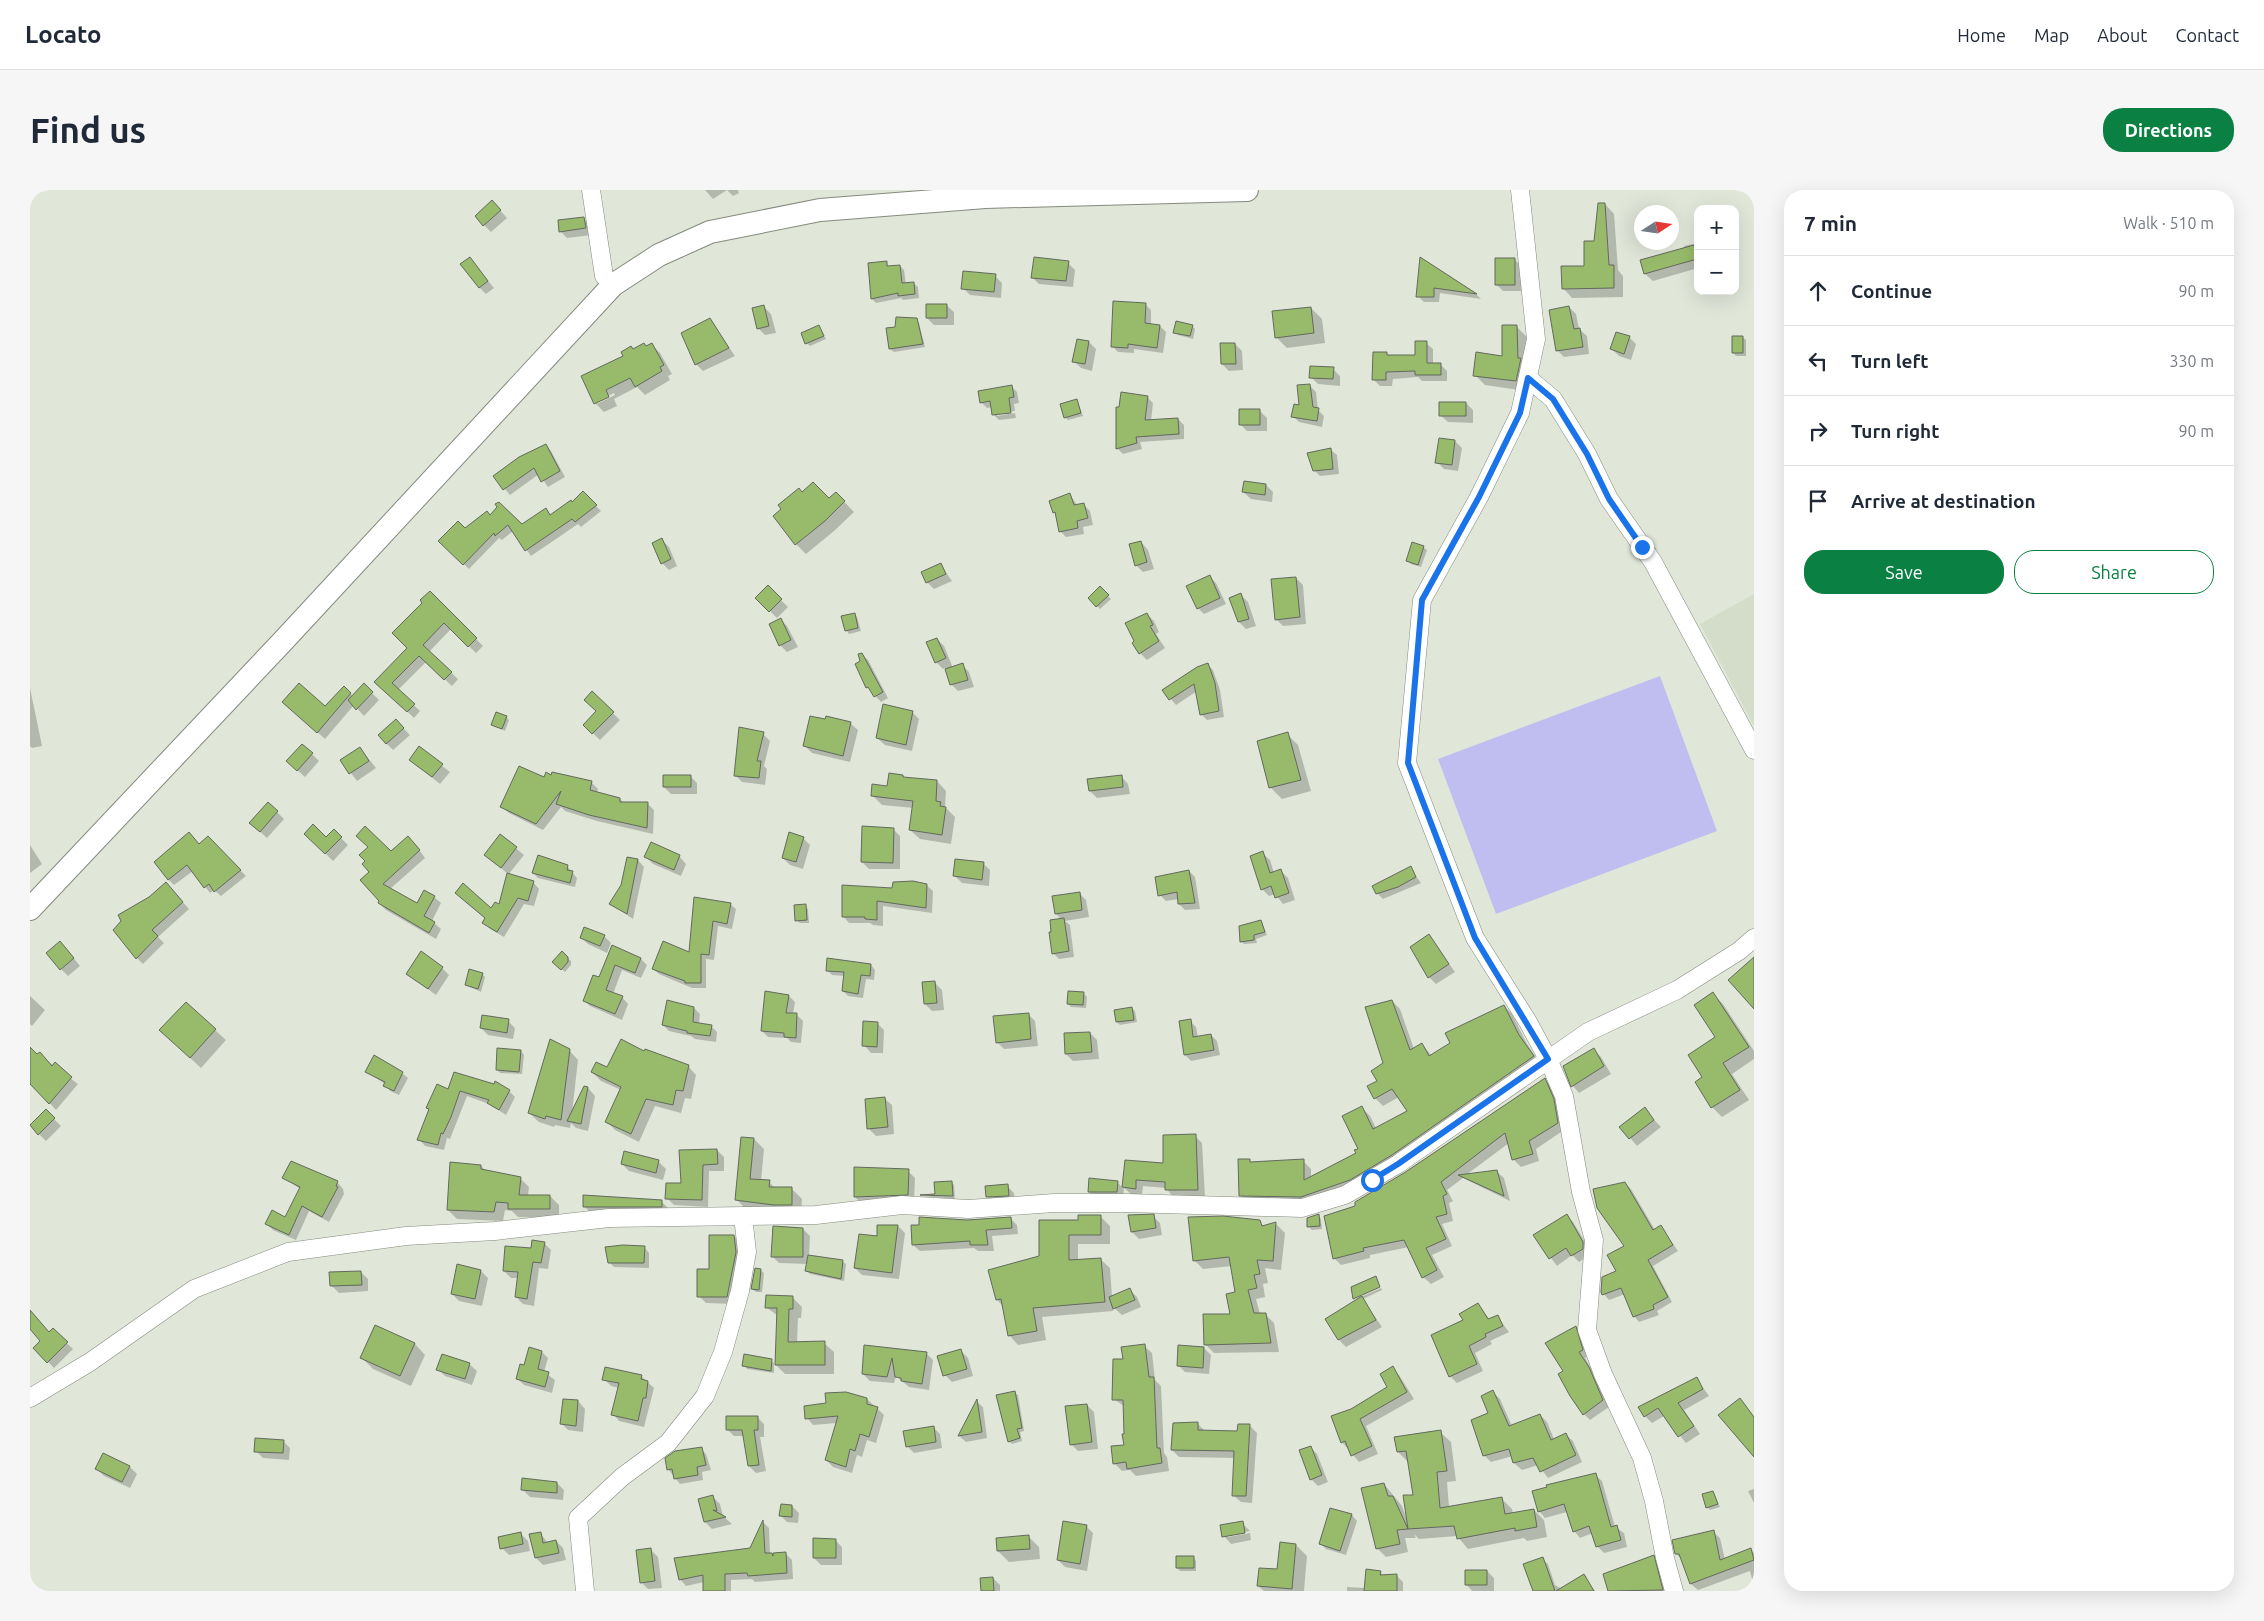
<!DOCTYPE html>
<html lang="en">
<head>
<meta charset="utf-8">
<style>
	:root { --surface:#fff; --page:#f6f6f7; --text:#1f2937; --muted:#747a83; --line:#e0e1e3; --accent:#0b8043 }
	body { margin:0; font-family:Ubuntu,sans-serif; background:var(--page); color:var(--text) }
	.controls { position:absolute; right:15px; top:15px; display:grid; overflow:hidden; border-radius:10px; box-shadow:0 5px 20px #0002 }
	.controls button { width:45px; height:45px; display:grid; place-items:center; padding:0; border:0; border-bottom:1px solid var(--line); background:var(--surface); color:var(--text); font:25px sans-serif }
	.compass { position:absolute; left:1604px; top:15px; width:45px; height:45px; border-radius:50%; background:var(--surface); box-shadow:0 5px 20px #0002; rotate:78deg }
	.stop { position:absolute; width:15px; height:15px; margin:-11px; border:4px solid #1a73e8; border-radius:50%; background:#fff }
	.stop.end { background:#1a73e8; border-color:#fff; box-shadow:0 1px 5px #0008 }
	.list { margin:0; padding:0; list-style:none }
	h2 { display:flex; justify-content:space-between; align-items:center; height:65px; margin:0; padding:0 20px; font-size:21px }
	h2 small { font-size:16px; font-weight:400; color:var(--muted) }
	.list li { display:grid; grid-template-columns:32px 1fr auto; gap:15px; align-items:center; box-sizing:border-box; height:70px; padding:0 20px; border-top:1px solid var(--line) }
	.list b { display:block; font-size:19px; white-space:nowrap }
	.list em { font-size:16px; font-style:normal; color:var(--muted) }
	.actions { display:flex; gap:10px; padding:15px 20px }
	.actions a { flex:1; padding:11px 0; border:1px solid var(--accent); border-radius:20px; text-align:center; font-size:18px; color:var(--accent) }
	.actions .main { background:var(--accent); color:#fff }
	.icon { flex:none; width:28px; height:28px; fill:none; stroke:currentColor; stroke-width:2; stroke-linecap:round; stroke-linejoin:round }
	.map { position:relative; flex:none; width:1724px; height:1401px; overflow:hidden; border-radius:20px }
	header { display:flex; align-items:center; gap:30px; box-sizing:border-box; height:70px; padding:0 25px; background:var(--surface); border-bottom:1px solid var(--line) }
	header strong { font-size:24px }
	nav { display:flex; gap:28px; margin-inline-start:auto; font-size:18px }
	.intro { display:flex; align-items:center; justify-content:space-between; box-sizing:border-box; height:120px; padding:0 30px }
	h1 { margin:0; font-size:35px }
	.button { padding:12px 22px; border-radius:20px; background:var(--accent); color:#fff; font-size:18px; font-weight:700 }
	main { display:flex; gap:30px; padding:0 30px }
	aside { flex:1; background:var(--surface); border-radius:20px; box-shadow:0 5px 20px #0002 }
	.map>svg:first-child { display:block }
</style>
</head>
<body>
<header>
<strong>Locato</strong>
<nav><a>Home</a><a>Map</a><a>About</a><a>Contact</a></nav>
</header>
<div class="intro"><h1>Find us</h1><a class="button">Directions</a></div>
<main>
<div class="map">
<svg width="1724" height="1401" viewBox="0 0 1724 1401">
	<rect width="100%" height="100%" fill="#e0e7d9"/>
	<path fill="#d3ddc9" d="M1724,404v132l-54,-102z"/>
	<path fill="#c0bef0" d="M1630,486l57,155 -221,83 -58,-155z"/>
	<path fill="#0003" fill-rule="evenodd" d="M675,0h33l1,3 -6,3 -6,-6 -14,9z
		M1575,14l9,10 4,56 5,6v21l-51,1 -9,-10 23,-21 10,-25z
		M469,19l8,9 -16,14 -7,-7z
		M554,29l7,7 1,9 -25,3 -7,-7z
		M1668,53v25l-45,13 -8,-7 -3,-13 43,-12 -1,-3z
		M439,68l25,30 -8,6 -7,-7z
		M1391,69l56,36 4,4 -41,-6 -1,9h-15l-6,-6z
		M1485,70l7,7 -1,24h-18l-7,-7z
		M856,73l4,4 10,-1 4,4 2,14 7,-1 5,4 1,11 -16,2 -2,-2 -25,5 -4,-4z
		M1038,73l7,7 -2,17 -34,-3 -7,-7z
		M965,86l7,7 -1,15 -31,-3 -7,-7z
		M1115,114l6,6v15l9,1 6,6 -3,21 -29,-4v4l-16,-1 -6,-6z
		M916,115l8,7v13h-20l-7,-7z
		M734,117l7,7 5,19 -11,2 -7,-7z
		M1539,117l7,7 3,15 8,7 2,18 -25,3 -7,-7z
		M1281,118l11,11 3,24 -38,5 -11,-11z
		M886,129l3,4 6,24 -31,5 -4,-3 7,-21z
		M680,130l25,36 -32,15 -7,-7z
		M789,136l7,13 -16,7 -4,-3z
		M1162,136l3,3 -2,10 -15,-4 -4,-3z
		M1487,137l10,10 -1,54 -41,-6 -10,-10 29,-18z
		M1599,147l7,7 -5,16 -12,-4 -7,-7z
		M1712,147l4,3v16h-10l-3,-3z
		M1048,150l11,2 7,7 -4,22 -11,-3 -7,-7z
		M1396,153l7,6v15h7l7,7v10h-25l-4,-4 -25,2 -1,7h-12l-7,-7 13,-26 4,4 26,-1z
		M621,154l9,9 12,21 -4,2 2,4 -25,15 -8,-8 -23,12 3,7 -13,6 -9,-9 39,-53zM584,203l1,2 -18,9v-3z
		M1205,154l7,7 1,19 -14,1 -7,-7z
		M1303,179l7,7v10l-22,-2 -7,-7z
		M981,196l6,6 2,11 -5,1 1,7 -18,2v3l18,-3 1,5 -17,2 -6,-6 -1,-7 -5,1 -6,-6z
		M1280,196l6,6 2,18 6,6 -2,11 -23,-5 -6,-6z
		M1117,207l6,6 -2,18 27,-2 6,6v14l-44,3 2,7 -19,5 -5,-5 -1,-41z
		M1047,211l6,15 -15,4 -3,-3z
		M1436,213l7,7v13l-25,-1 -8,-7z
		M1230,221l7,7v13h-20l-7,-7z
		M1425,251l7,7 -4,23 -14,-2 -7,-7z
		M516,255l5,6 14,26 -17,10 -9,-13 -29,21 -15,-18z
		M1301,260l6,5 2,19 -19,2 -6,-6z
		M1236,295l7,7 -1,10 -21,-3 -8,-7z
		M553,303l18,18 -20,16 -3,-3 -47,32 -18,-25 -11,9 -3,-2 -30,31 -29,-28 50,-25 32,10 24,-16 6,6 21,-13z
		M806,303l18,19 -20,19 -28,23 -10,-10 6,-50 27,6z
		M1040,305l8,11 5,-2 7,7 3,14 -10,2 1,7 -18,3 -6,-6 -3,-15 -3,-4z
		M632,350l7,7 8,19 -8,4 -7,-7z
		M1111,352l7,8 6,19 -11,3 -7,-7z
		M1393,357l4,3 -6,17 -10,-3 -3,-3z
		M910,374l12,17 -18,8 -7,-7z
		M1180,387l6,6 10,21 -22,10 -6,-6z
		M1266,388l7,7 3,39 -23,2 -7,-7z
		M738,397l20,20 -11,11 -20,-20z
		M1070,398l11,11 -11,10 -11,-11z
		M400,403l53,53 -7,7 -25,-24 -22,23 29,27 -6,7 -26,-24 -28,28 22,21 -6,7 -38,-36 33,-34z
		M1211,405l7,7 8,24 -10,3 -7,-7z
		M824,424l3,3 4,14 -12,3 -3,-4z
		M1117,424l7,7 5,11 -3,2 9,14 -18,12 -7,-7z
		M750,429l7,7 11,21 -11,5 -7,-7z
		M907,449l7,7 9,22 9,-3 7,7 5,15 -16,4 -7,-7 -5,-16 -3,1 -7,-7z
		M832,464l6,6 20,38 -7,4 -14,-15z
		M1177,474l6,6 7,20 4,27 -17,3 -6,-6 -4,-23 -21,14 -12,-14z
		M334,495l15,15 -15,16 -10,-11 -29,34 -34,-30 34,-1 19,-20 9,8z
		M0,498l12,58 -10,2 -2,-2z
		M562,503l28,27 -20,20 -16,-15 14,-14z
		M882,522l7,7 -7,32 -27,-6 -8,-7z
		M476,527l3,3 -4,11 -12,-6z
		M820,533l8,7 -8,32 -38,-9 -7,-7z
		M373,538l7,7 -17,15 -7,-7z
		M733,544l7,7 -6,25 3,3 -2,16 -23,-3 -7,-7z
		M1257,544l11,11 13,46 -29,8 -11,-11z
		M330,558l16,20 -19,13 -15,-20z
		M389,558l31,24 -10,12 -30,-24z
		M282,564l7,7 -14,16 -10,-9z
		M522,586l39,6 7,7 -1,4 23,6 4,4h23l7,7 -1,24 -56,-13 -32,-10 -4,-4 -18,23 -34,-17 -7,-6 42,-28z
		M660,586l7,7v11h-26l-7,-7z
		M873,586l3,3 31,2 9,10 -1,16 10,10 -4,27 -31,-5 -10,-9 4,-22 -32,-3 -9,-9z
		M1091,586l7,8 2,10 -33,4 -7,-7z
		M247,622l7,7 -17,19 -9,-8z
		M863,639l7,7v33h-31l-7,-7z
		M304,641l14,14 -15,16 -27,-27 20,5z
		M470,645l24,20 -16,20 25,7 6,7 -5,17 -10,-2 -20,33 -14,-8 -6,-7 2,-3 -30,-26 35,17 8,-4 9,-32 -23,-19z
		M178,648l38,38 -25,20 -7,-6 -4,3 -17,-22 -19,14 -6,-6z
		M773,648l7,7 -7,24 -13,-4 -7,-7z
		M385,654l10,14 -35,31 27,16 17,-8 7,6 -9,18 9,8 -5,10 -50,-29 -7,-7 2,-3 -19,-20 29,-28z
		M621,654l28,12 7,8 -5,12 -28,-12 -7,-7z
		M0,655l12,19 -12,9z
		M1232,663l8,7 4,13 7,-2 7,7 7,22 -12,4 -8,-10 -6,2 -7,-7z
		M598,668l10,2 6,7 -11,52 -22,-15 11,-19z
		M953,673l7,7 -1,16 -27,-3 -7,-7z
		M537,676l10,12 -2,9 -37,-9 -5,-5z
		M1380,678l11,15 -38,16 -6,-6z
		M1159,681l6,6 5,32 -15,1 -6,-6v-5l-13,2 -6,-6z
		M896,695l7,6 -1,22 -49,-7v20l-10,-1 -3,-2h-21l-6,-7 51,-27z
		M142,700l17,19 -31,28 6,6 -21,21 -6,-6 13,-60z
		M1049,703l7,7 3,17 -24,4 5,4 4,32 -15,2 -6,-6v-20l9,-13 -6,-6 -3,-17z
		M665,708l35,6 6,5 -4,20 -14,-3 -4,34 -8,-1v29h-14l-33,-14 -6,-5 37,-16z
		M775,716l3,3 1,14h-9l-4,-3z
		M1231,731l6,14 -11,4 1,4 -13,1 -3,-3z
		M574,746l7,7 -4,10 -19,-9 -7,-7z
		M1399,746l26,36 -19,12 -7,-7z
		M582,757l29,12 6,6 -6,13 -19,-8 -9,24 9,3 6,7 -6,16 -32,-14 -6,-6 16,-22z
		M37,760l13,16 -12,10 -7,-7z
		M532,763l9,8v4l-6,7 -11,-10z
		M841,775l4,5 -1,10 -8,-1 -3,19 -15,-2 -5,-5 2,-15 -13,-1 -5,-5z
		M412,778l7,7 -13,20 -29,-21z
		M452,784l3,3 -4,15 -15,-7z
		M905,793l7,7 2,20 -12,1 -7,-7z
		M1053,803l4,4 -1,11 -15,-1 -3,-3z
		M1683,804l10,10 31,47v8l-22,15 17,26 -27,17 -10,-10 -8,-29 13,-40z
		M0,806l15,14 -13,16 -2,-2z
		M759,806l6,6 -2,12 4,1 6,6 -2,22 -10,-1 -4,-4 -19,-1 -6,-6z
		M1362,811l8,8 14,40 8,-5 10,12 72,-50 8,8 15,30 14,21 -141,98 -91,42 -61,-2 -8,-8 9,-35 3,3 51,-2 8,8v8l46,-23 3,-5 2,-41 8,8 6,12 33,-16 -10,-15 -16,9 -8,-8 9,-35z
		M664,818l6,6 -1,10 12,2 6,6 -1,10 -21,-3 -4,-3 -22,-5 -6,-6z
		M1102,818l3,3 2,11 -17,3 -3,-3z
		M998,824l7,7 3,25 -34,3 -7,-7z
		M478,831l7,7 -2,11 -25,-4 -7,-7z
		M1160,831l6,6 2,10 13,-2 6,6 3,14 -29,6 -6,-6z
		M847,833l7,7 -1,23h-12l-7,-8z
		M130,840h55l11,10 -25,28z
		M1060,843l7,7 2,19 -26,2 -7,-7z
		M0,858l48,36 -22,26 -26,-28z
		M539,860l9,10 -6,53 16,-25 7,8 -7,35 -12,-3 -5,-5 -1,5 -15,-3 -1,2 -15,-5 -10,-9z
		M1564,860l7,7 10,17 -32,19 -6,-7z
		M491,861l3,4 -2,19 -22,-1 -3,-4z
		M615,863l43,13 8,9 -5,24 -6,-1 -4,15 -26,-7 -16,36 -24,-12 -8,-8 14,-32 -20,-9 -9,-9 15,-3z
		M337,882l35,1 6,5 -9,17 -9,-4 -5,-7z
		M1515,890l7,7 8,20 4,23 -28,19 3,12 -18,6 -7,-7 -5,-17 -43,32 31,-3 7,6 6,23 -47,-23 -16,12 6,11 -4,2 4,18 -11,3 10,22 -20,9 12,22 -13,7 -8,-7 -14,-30 -39,8v3l-29,7 -7,-7 23,-52z
		M419,901h60l6,6 -9,18 -17,-11 -22,-8 -17,43 -3,-1 -3,12 -19,-4 -6,-7 11,-29 -3,-2z
		M854,908l8,7 2,29 -18,2 -8,-8z
		M1614,919l17,18 -24,19 -16,-19z
		M16,921l15,15 -15,15 -15,-15z
		M1165,946l7,7 3,54h-32l-7,-9 -23,-2 -1,9 -11,-1 -7,-6 -1,11h-27l-7,-7 28,-10 6,6 3,-27 38,3z
		M724,949l10,10 -3,32 8,1 6,6 17,1 10,10 -1,15 -55,-5 -10,-10z
		M687,960l7,7v14h-15l-1,36 -34,-2 -7,-7z
		M595,963l34,9 7,7 -3,11 -34,-9 -7,-7z
		M451,976l5,5 34,7 9,9 -1,9h22l9,9v13l-41,-1 -6,-6 -7,-1 -2,11 -46,-2 -9,-9z
		M878,981l7,7 -1,23 -52,3 -7,-7z
		M253,987l54,5 6,7 1,5 -15,28 -20,-11 -13,29 -23,-10 -7,-7 19,-4 15,-30z
		M921,992l3,3 1,14 -33,-3 14,-1z
		M1595,993l6,6 24,41 6,-3 17,24 -25,15 19,36 -15,9 2,4 -20,7 -5,-6 -9,-22 -16,6 -7,-8 16,-20 7,-26z
		M977,996l7,7 1,9 -21,2 -7,-7z
		M631,1011l7,7v4h-78l-6,-6z
		M1288,1025l3,4 1,10 -10,1 -3,-3z
		M1536,1025l7,7 17,28 -1,6 -10,6 -7,-7 -15,11 -22,-30z
		M1070,1026l10,10v18h-32v17l22,-2 10,9 2,29 18,-7 7,7 4,10 -19,8 -9,-8v4l-71,6 4,23 -28,5 -9,-10 -6,-29 -6,-6 -7,-30 50,-13 39,-36z
		M1123,1026l7,7 2,12 -23,4 -7,-7z
		M980,1028l7,7 1,9 -26,2 2,15h-16l-4,-3 -54,3 -7,-6 54,-24z
		M1229,1031l5,5 12,-2 9,9 -4,37 -16,-2 3,15 -5,1 2,13 -9,2 4,15h5l9,9 5,29 -65,1 -9,-9 27,-29 4,-22 -4,-27 -29,3 -9,-9z
		M868,1036l7,7 -6,46 -37,-4 -7,-7 23,-31z
		M761,1037l12,2 7,7 -1,21 33,4 4,3 -2,17 -34,-7 -3,-3 1,-7 -29,-1 -7,-7v-27z
		M704,1046l7,7 -7,61 -28,-1 -7,-7 12,-26z
		M514,1053l7,7 -3,19 -9,-1 -5,38 -11,-2 -7,-7 2,-19h-7l-7,-7z
		M614,1057l5,6v15l-35,-1 -5,-5z
		M730,1080l4,3 -2,19h-6l-4,-3z
		M451,1081l7,7 -6,28 -23,-5 -7,-7z
		M331,1082l7,7v12l-29,2 -7,-7z
		M1351,1098l1,2 -19,9 19,28 -36,20 -7,-7 18,-39 -1,-2z
		M763,1108l9,9 -1,11h-3l-1,25h27l10,9v22h-49l-9,-9 2,-49 -12,-9z
		M1448,1114l12,16 7,-4 12,16 -19,9 2,3 -17,9 8,18 -26,12 -7,-7 14,-55z
		M0,1122l20,21 3,-3 20,19 -19,19 -19,-20 7,-7 -12,-14z
		M346,1136l39,18 10,11 -14,31 -38,-17 -11,-11z
		M1546,1137l6,6 6,23 -3,2 10,17 14,32 -19,13 -6,-6 -20,-42z
		M836,1156l60,7 7,7 -4,30 -20,-3 -13,-11 -2,7 -24,-2 -7,-7z
		M1114,1156l8,7 3,27 6,6 3,67 3,4 2,14 -33,5 -6,-6 -8,1 -8,-8 11,-17v-39l-11,-8z
		M1174,1158l7,7 -2,19 -24,-2 -7,-7z
		M500,1159l12,3 6,6 -4,14 11,8 -3,13 -28,-8 -6,-6 7,-12z
		M931,1161l7,7 5,18 -21,6 -7,-7z
		M741,1170l3,3v10l-27,-4 -3,-4z
		M439,1174l8,7 -5,14 -27,-9 -7,-7z
		M1362,1178l7,7 15,24 -48,27 12,28 -19,8 -17,-20 9,-32 38,-22z
		M611,1186l13,12 -10,39 -25,-6 -6,-7 6,-26 -8,-2 -7,-7z
		M1666,1188l13,18 -25,14 16,24 -14,9 -22,-27 -12,7 -7,-7z
		M984,1202l4,3 6,36 -4,1 2,9 -10,3 -3,-3z
		M1463,1202l7,7 12,27 28,-11 7,7 7,17 11,-5 8,7 9,21 -34,16 -10,-13 -16,5 -8,-7 -1,-7 -22,6 -7,-7z
		M837,1209l17,16 -8,28 -9,-3 -5,17 -5,-2 -5,18 -19,-6 -7,-7 11,-37 -24,2 -6,-7z
		M548,1211l7,8 -2,23 -15,-2 -7,-7z
		M947,1212l6,5 4,31 -21,4 -7,-6z
		M1057,1215l7,7 4,37 -20,2 -7,-7z
		M727,1227l7,7v13h-4l6,34 -10,2 -7,-7 -4,-30h-11l-7,-7z
		M1167,1233l7,7 34,2 1,-7 11,1 7,7 -5,70 -11,-1 -8,-7 2,-37 -56,-1 -7,-7z
		M903,1237l7,7 2,14 -28,5 -7,-7z
		M1410,1242l11,10 5,39 -9,1 2,25 53,-8 10,10 1,5 21,-4 10,10 3,17 -20,4 -3,-3 -56,11 -11,-13 -38,3 -5,-5 2,4h-11l3,14 -22,5 -9,-9 7,-64 18,22 4,11 8,-21 -6,-34 -10,-10z
		M253,1251l7,7 -1,12 -26,-2 -7,-7z
		M1280,1257l7,7 11,28 -10,4 -7,-7z
		M671,1259l5,5 5,16 -9,2 1,8 -23,4 -12,-15z
		M100,1277l7,7 -7,14 -26,-12 -7,-7z
		M1565,1285l7,6 13,46 9,6 3,14 -23,6 -7,-7 -4,-13 -13,5 -6,-7 -7,-19 -22,6 -6,-7z
		M527,1293l7,7 -1,10 -33,-3 -8,-8z
		M1724,1299v14l-6,-12z
		M1683,1302l7,15 -10,3 -3,-3z
		M683,1307l7,7 3,12 9,8 -20,5 -7,-7z
		M762,1316l7,7 -1,10 -11,-1 -7,-7z
		M1300,1320l22,5 5,6 -11,34 -20,-6 -6,-6z
		M733,1332l6,6 1,26 4,2 11,-3 7,7 1,19 -38,3 -3,-3 -21,1v11h-26l-1,-9 -18,4 -6,-7 71,-30z
		M1212,1333l8,8 -22,4v2l22,-4 1,7 -20,4 -7,-8z
		M1056,1336l7,7 -6,38 -22,-4 -7,-7z
		M1683,1342l7,6 5,22 26,-10 3,3v34l-4,-16 -52,19 -7,-6 -8,-24 -7,-6z
		M510,1343l8,10 8,-2 7,7 3,12 -23,5 -7,-7z
		M491,1344l7,7 2,10 -21,4 -7,-7z
		M998,1346l11,11 1,12 -31,3 -11,-11z
		M805,1350l7,7v18h-21l-7,-7z
		M1266,1355l11,11 -3,35h-40l-6,-5 21,-15z
		M621,1360l7,7 4,31 -14,1 -7,-7z
		M1163,1367l3,4v10h-16l-3,-3z
		M1623,1367l7,6 7,28h-58l-4,-17z
		M1512,1369l6,5 7,21 7,4 21,-13 12,15h-60z
		M1457,1381l7,7v13h-22l-6,-7z
		M1350,1382l4,4h13l6,6v9h-56v-4l18,1z
		M963,1388l7,7v6h-17z"/>
	<path fill="#97bb6b" stroke="#63695d" d="M462,10l9,10 -18,16 -8,-10z
		M1568,13h7l4,62h5v23l-52,1 -1,-23h23v-25h10z
		M554,27l2,11 -27,4 -1,-12z
		M1664,55l3,14 -53,15 -4,-14z
		M440,67l18,24 -9,7 -19,-24z
		M1004,67l35,4 -3,20 -35,-3z
		M1390,67l57,37 -43,-6v9h-18z
		M1465,68h20v27h-20z
		M857,71v5l13,-1 2,18 12,-1 1,12 -17,2v-3l-27,6 -3,-36z
		M933,81l33,3 -2,18 -33,-3z
		M1083,111l33,2 -1,20 15,2 -3,23 -29,-4v4l-17,-1z
		M896,114h21v14h-21z
		M734,115l5,21 -12,3 -5,-21z
		M1539,116l5,23 6,-1 3,19 -27,4 -7,-41z
		M1281,117l3,26 -39,5 -3,-27z
		M866,127l21,1 6,26 -34,5 -3,-21 9,-1z
		M680,128l19,30 -34,17 -14,-32z
		M1146,131l17,4 -3,11 -17,-3z
		M789,135l5,11 -19,8 -4,-11z
		M1472,135h15l1,33h3l-5,23 -43,-5 3,-24 26,4z
		M1586,142l14,4 -6,18 -14,-5z
		M1702,146h11v17h-11z
		M1047,149l12,2 -4,23 -13,-2z
		M1385,151h12v22h14v12h-26v-4l-29,1v8h-14l1,-28h14v3h28z
		M614,153l2,3 6,-3 12,22 -4,2 2,4 -27,16 -5,-9 -24,12 3,7 -15,7 -13,-28 42,-20 -2,-4 10,-6 2,3z
		M1190,153h15l1,21h-15z
		M1280,176l24,1 -1,12 -24,-1z
		M1280,194l3,23 6,1 -2,13 -26,-4 3,-13 5,1 -2,-20z
		M982,195l2,12 -5,1 2,15 -19,2 -2,-14 -10,2 -2,-12z
		M1091,202l27,4 -3,24 33,-2 1,16 -43,3 1,6 -21,6v-42h3z
		M1047,209l4,14 -17,5 -4,-14z
		M1409,212h27v14h-27z
		M1209,219h21v16h-21z
		M1409,248l16,2 -3,25 -17,-2z
		M516,254l14,27 -19,11 -7,-14 -31,22 -10,-14 26,-19z
		M1301,258l2,21 -20,2 -6,-18z
		M1214,291l22,3 -1,11 -23,-3z
		M783,292l16,16 7,-6 9,9 -20,20 -30,24 -22,-29 8,-7 -3,-4 21,-17 3,4z
		M553,301l14,14 -22,17 -3,-3 -47,32 -17,-26 -13,11 -1,-3 -31,32 -25,-24 20,-20 7,7 22,-17 3,4 7,-8 -2,-3 4,-2 23,22 24,-16 4,7 21,-15 1,2z
		M1040,303l4,12 10,-2 4,15 -11,3 1,7 -19,4 -4,-20 -2,1 -4,-12z
		M632,348l9,21 -10,5 -9,-21z
		M1111,351l6,21 -12,4 -6,-22z
		M1382,352l12,4 -6,19 -12,-4z
		M911,373l5,11 -20,9 -5,-11z
		M1180,385l10,23 -23,11 -11,-23z
		M1266,387l4,40 -25,3 -4,-41z
		M738,395l14,14 -13,13 -14,-14z
		M1070,396l9,9 -13,12 -8,-9z
		M400,401l47,47 -9,9 -24,-24 -21,22 29,27 -8,8 -25,-24 -27,27 23,21 -8,8 -33,-30 33,-34 -15,-15 30,-30 -2,-3z
		M1211,403l8,26 -11,3 -9,-24z
		M825,423l3,15 -13,3 -4,-15z
		M1117,423l6,12 -3,1 9,15 -20,13 -7,-11 2,-2 -9,-18z
		M751,428l10,22 -12,6 -10,-22z
		M907,448l9,20 -11,5 -9,-21z
		M832,463l21,39 -9,5 -6,-10 -2,1 -11,-24 5,-3 -2,-7z
		M933,473l5,17 -18,5 -5,-16z
		M1178,473l7,20 4,28 -19,4 -6,-31 -25,16 -7,-10 35,-23z
		M269,493l26,23 19,-20 7,7 -34,40 -35,-31z
		M334,493l9,9 -17,18 -8,-10z
		M562,501l22,21 -22,22 -9,-9 13,-14 -12,-11z
		M853,514l30,7 -7,34 -30,-7z
		M466,522l11,4 -5,13 -11,-4z
		M780,526l15,3 1,-3 25,6 -8,34 -40,-10z
		M366,529l8,9 -18,16 -8,-9z
		M709,537l25,5 -7,29h4l-2,17 -25,-2z
		M1258,542l13,48 -32,8 -12,-47z
		M272,554l11,9 -16,18 -11,-10z
		M389,556l24,18 -11,13 -23,-17z
		M330,557l9,14 -20,13 -9,-14z
		M489,576l25,11 2,-5 5,3 1,-3 40,9 -2,9 30,8v4h28l-1,26 -58,-13 -33,-11 5,-13 -25,33 -36,-17z
		M859,583l14,2v2l34,3 -1,21 5,1 -1,4 6,1 -4,28 -33,-5 4,-29 -42,-5 1,-12 15,2z
		M633,585h28v12h-28z
		M1092,585l1,12 -34,4 -2,-12z
		M238,612l10,9 -18,21 -11,-9z
		M283,634l13,13 8,-8 8,8 -17,17 -21,-20z
		M335,636l26,25 17,-15 12,14 -37,34 34,19 7,-13 11,6 -11,20 11,6 -6,11 -51,-30 1,-2 -19,-21 9,-8 -7,-8 3,-3 -6,-6 9,-8 -12,-11z
		M832,636l32,2 -1,35 -32,-1z
		M159,642l10,12 9,-8 33,34 -27,22 -5,-8 -5,4 -17,-23 -19,15 -14,-18z
		M759,642l15,5 -8,25 -14,-4z
		M470,644l17,13 -16,21 -17,-13z
		M621,652l29,13 -6,15 -30,-13z
		M1233,661l7,22 11,-4 8,24 -14,5 -4,-12 -10,4 -11,-34z
		M508,665l30,10 -1,5 6,1 -3,12 -38,-10z
		M597,667l11,2 -11,55 -18,-10 12,-19z
		M925,669l29,3 -2,18 -29,-4z
		M1381,676l5,11 -18,10 -22,7 -4,-8z
		M1159,680l6,33 -17,1 -1,-12 -19,4 -3,-19z
		M477,683l27,8 -6,20 -10,-3 -21,34 -15,-9 3,-5 -30,-25 8,-10 28,25 4,-6 4,2z
		M883,691l14,3 -1,24 -49,-7v19l-12,-1v-2h-23v-32l50,3 1,-6z
		M136,692l17,20 -31,28 6,6 -22,23 -23,-29 8,-9 -3,-6 31,-18z
		M1050,702l2,18 -27,4 -3,-18z
		M664,707l37,6 -4,21 -14,-3 -4,34 -8,-1v29h-16v-2l-33,-12 11,-28 26,11z
		M776,714l1,16 -12,1 -1,-16z
		M1034,728l5,33 -17,3 -3,-22h2l-1,-12z
		M1231,730l4,12 -11,3v5l-14,2 -1,-16z
		M554,737l21,8 -5,11 -20,-8z
		M1399,744l20,30 -21,14 -18,-31z
		M30,751l14,17 -14,12 -14,-17z
		M582,755l29,13 -6,15 -20,-8 -9,25 17,6 -8,18 -32,-13 10,-26 6,2z
		M391,761l22,16 -15,22 -22,-15z
		M532,761l6,6v5l-7,8 -9,-8z
		M1724,767v52l-26,-29z
		M797,768l44,6 -1,12 -9,-1 -3,19 -16,-3 2,-19 -18,-1z
		M439,779l14,4 -5,16 -13,-4z
		M905,791l2,22 -13,1 -2,-22z
		M735,801l24,4 -3,18h11l-1,25 -12,-1v-4l-23,-2z
		M1038,801l16,1 -1,13 -16,-1z
		M1683,802l36,55 -26,16 17,27 -29,18 -16,-26 7,-5 -14,-22 27,-18 -21,-32z
		M637,810l27,7 -1,15 19,3 -2,11 -23,-3v-2l-25,-6z
		M1362,810l18,50 12,-7 7,13 21,-13 -5,-10 59,-28 15,30 15,21 -142,99 -42,25 -49,17 -62,-1 -1,-37h12v3l54,-3v21l52,-27 -2,-3 4,-1 -16,-33 20,-10 11,23 34,-18 -15,-22 -18,10 -7,-13 10,-5 -6,-10 12,-8 -18,-56z
		M156,812l30,27 -26,29 -31,-28z
		M1102,817l2,13 -18,2 -2,-12z
		M999,823l2,26 -35,4 -3,-27z
		M452,825l27,4 -2,14 -27,-5z
		M1161,829l2,18 18,-3 3,16 -30,5 -5,-34z
		M833,831l15,1 -1,25 -15,-1z
		M1060,842l2,20 -27,2 -1,-21z
		M520,849l20,10 -9,71 -15,-4 -1,3 -17,-6z
		M591,849l23,12 1,-2 44,16 -6,26 -7,-1 -3,15 -27,-6 -15,35 -26,-12 16,-35 -30,-15 5,-10 11,5z
		M0,857l7,7 3,-2 12,14 3,-4 17,15 -23,27 -19,-20z
		M467,858l24,2 -2,22 -23,-2z
		M1564,858l10,18 -33,21 -8,-21z
		M344,865l29,17 -9,19 -11,-5 2,-4 -20,-10z
		M424,882l40,12 1,-3 15,9 -11,20 -12,-7 2,-3 -29,-9 -9,26 -8,17 -2,-1 -3,12 -21,-5 12,-31 -3,-1 11,-24 11,5z
		M1515,888l9,21 4,24 -29,18 4,13 -21,6 -7,-27 -64,49 6,12 -4,2 4,18 -11,3 10,22 -20,9 11,22 -15,8 -18,-38 -41,8 1,3 -31,8 -9,-43 31,-10v-4l49,-29z
		M554,896l4,1 -7,37 -14,-3z
		M855,907l3,30 -21,2 -2,-30z
		M1615,917l9,13 -25,19 -10,-12z
		M16,919l9,9 -17,17 -8,-10z
		M1166,944l2,56h-33v-8l-29,-2v9l-14,-2 3,-27 38,3v-28z
		M711,947l13,1 -4,41 20,1 -1,7h23v18h-19l-38,-5z
		M687,959l1,15 -15,1 -1,35 -37,-1 1,-16h15l-2,-33z
		M594,961l35,9 -3,13 -35,-9z
		M261,971l47,20 -2,5 2,1 -16,30 -20,-11 -13,29 -24,-11 7,-14 13,7 15,-30 -18,-9z
		M420,972l31,3v4l40,8 -2,18h31v14h-42v-6l-12,-1 -2,10 -47,-2z
		M824,977l55,2 -1,26 -54,2z
		M1467,980l7,26 -46,-21z
		M1059,988l29,3 -1,11h-29z
		M922,991l1,15 -33,-1 15,-1 -1,-12z
		M1595,992l28,48 8,-5 12,20 -25,15 20,37 -15,8 1,4 -21,8 -12,-29 -19,7 -1,-3 1,-15 14,-6 -9,-16 17,-9 -27,-38 -4,-19z
		M978,994l1,12 -23,1 -1,-11z
		M553,1005l79,5v7h-79z
		M1124,1024l2,14 -25,4 -3,-17z
		M1289,1024l1,12 -13,1v-9z
		M1537,1024l16,28v7l-12,7 -5,-8 -17,11 -16,-24z
		M1048,1025h23v20h-32v25l32,-2 4,44 -72,6 4,23 -29,5 -7,-37 -5,1 -8,-30 51,-14v-36h39z
		M1193,1026l37,4 2,6 14,-4 -3,39 -16,-1 3,14 -6,1 3,13 -9,2 6,23h12l5,30 -67,2 -1,-31h27l-4,-20 9,-2 -6,-35 -36,4 -5,-44z
		M889,1027l48,3 44,-3 1,11 -26,2 2,15h-18v-4l-58,4 -1,-20h8z
		M847,1035h21l-6,48 -38,-5 5,-34 18,2z
		M743,1036l30,2v29h-32z
		M679,1045h25l2,17 -9,45h-30v-28h12z
		M502,1050l13,2 -4,21 -8,-1 -6,37 -12,-2 3,-25 -15,-1 2,-25 26,2z
		M593,1055l22,1 -1,17h-36l-3,-16z
		M778,1065l35,5 -2,19 -36,-8z
		M427,1074l24,6 -6,29 -24,-5z
		M725,1078l6,1 -2,21 -8,-1z
		M331,1081l1,14 -32,1 -1,-14z
		M1346,1086l4,11 -27,12 -2,-12z
		M1100,1098l5,12 -22,9 -4,-12z
		M736,1105l27,1v13h-4l-1,33 37,-1v24h-50l2,-57h-12z
		M1332,1106l14,24 -38,20 -13,-21z
		M1448,1113l10,16 10,-4 5,11 -18,8 1,3 -17,9 8,18 -28,13 -18,-42 32,-15 -4,-6z
		M0,1120l19,22 4,-4 15,14 -21,21 -14,-15 7,-7 -10,-12z
		M345,1135l40,18 -15,33 -40,-18z
		M1546,1136l7,24 -4,2 10,15 14,33 -20,15 -13,-19 -12,-22 5,-3 -18,-28z
		M1115,1154l4,33h5l3,71h3l2,15 -35,6 -1,-7 -13,2 -2,-18 13,-1 -2,-11h2l-1,-34h-11l1,-41h10l-2,-12z
		M834,1155l63,7 -5,32 -21,-3v-3l-6,-1 -3,-19 -5,19 -25,-3z
		M1148,1155l26,2 -1,21 -26,-2z
		M499,1157l13,4 -4,18 11,3 -4,15 -29,-8 4,-15 4,1z
		M931,1159l6,20 -24,7 -6,-20z
		M412,1164l28,9 -5,16 -29,-9z
		M714,1164l28,5 -1,12 -29,-5z
		M1363,1176l14,26 -47,27 12,27 -21,10 -6,-15 -4,2 -10,-27 20,-7 36,-22 -7,-13z
		M575,1177l37,8 -1,4 7,2 -2,17h-3l-5,23 -27,-6 8,-32 -17,-3z
		M1667,1187l6,12 -25,14 16,23 -16,11 -20,-29 -14,9 -6,-10z
		M1463,1200l16,36 31,-12 11,26 15,-7 10,22 -36,17 -7,-14 -20,5 -4,-14 -26,7 -12,-36 17,-7 -7,-17z
		M985,1201l7,37 -5,1 3,9 -12,4 -12,-47z
		M816,1202l21,6v6l11,3 -9,30 -9,-3 -5,17 -5,-2 -4,18 -21,-7 13,-44 -33,3 -1,-13 22,-3 -1,-10z
		M1710,1208l14,19v40l-36,-42z
		M533,1209l15,1 -2,26 -16,-2z
		M947,1209l5,33 -24,4z
		M1057,1214l5,38 -22,3 -5,-39z
		M696,1226h32v14h-4l5,35 -11,1 -6,-36h-16z
		M1168,1232v8l39,1 1,-7h12l-4,72h-14l2,-45 -63,-1 2,-27z
		M904,1236l2,16 -30,5 -3,-16z
		M1411,1240l6,41 -10,1 3,36 62,-11 3,17 29,-5 3,18 -22,4v-3l-58,11 -3,-13 -46,3 -5,-34h10l-7,-44 -9,1 -3,-15z
		M225,1248l29,2 -1,13 -29,-1z
		M1281,1256l11,29 -12,5 -11,-30z
		M672,1257l4,18 -9,2 1,8 -24,4 -2,-10 -5,1 -2,-12 10,-7z
		M73,1263l27,13 -8,16 -27,-13z
		M1566,1283l15,54 6,-2 4,15 -25,7 -7,-21 -16,6 -9,-28 -26,8 -6,-21 15,-4 -1,-2z
		M492,1288l35,4v11l-36,-3z
		M1354,1293l4,13h5l15,33 -11,1 3,14 -24,5 -15,-61z
		M1683,1301l5,13 -12,4 -4,-14z
		M683,1305l4,16 -4,-1 13,7 -22,5 -6,-23z
		M751,1314l11,1v12l-13,-1z
		M1300,1318l22,6 -12,37 -21,-7z
		M733,1330l2,33h7l1,3v-3l13,-1 1,21 -39,3 -1,-3 -22,1v17h-22v-16l-24,5 -5,-22 76,-10z
		M1033,1331l24,4 -7,39 -23,-4z
		M1213,1331l2,12 -23,4 -2,-12z
		M1684,1340l6,30 31,-12 3,12 -64,24 -11,-30h-4l-3,-14z
		M491,1342l2,12 -23,5 -2,-12z
		M511,1342l2,11 13,-3 3,13 -24,5 -6,-24z
		M999,1345l1,14 -33,2 -1,-13z
		M783,1348l23,1v19h-23z
		M1250,1352l16,2 -4,45 -35,-3 2,-18 18,1z
		M621,1358l4,33 -15,2 -4,-33z
		M1624,1365l9,35 -55,1 -5,-17z
		M1146,1366h18v12h-18z
		M1513,1367l12,34h-22l-3,-8 -7,-19z
		M1336,1379l15,2 -1,4 17,-1v17h-33z
		M1435,1380h22v15h-22z
		M1554,1384l10,17h-38z
		M963,1387l1,14h-13l-1,-13z"/>
	<g fill="none" stroke-linecap="round" stroke-linejoin="round">
		<defs>
			<path id="minor" d="M561,0l13,86 9,9
				M1490,0l16,149 -16,74 -41,84 -57,103 -15,163 68,175 53,84 20,37 16,37 17,96 13,48 -7,90 16,44 39,84 12,43 11,57 9,33
				M1498,188l25,21 34,55 22,45 44,63 101,188
				M0,1208l60,-36 104,-73 94,-37 118,-16 89,-5 114,-13 207,-3 86,-10 66,4 86,-6h73l175,5 43,-13 53,-31 190,-132 89,-42 62,-39 15,-13
				M555,1401l-7,-73 44,-41 46,-34 37,-47 18,-44 17,-61 7,-39 -4,-36"/>
			<path id="tertiary" d="M0,719l254,-269 329,-355 46,-30 51,-23 110,-22 165,-13 262,-7"/>
		</defs>
		<use href="#minor" stroke="#848a7e" stroke-width="19"/>
		<use href="#tertiary" stroke="#848a7e" stroke-width="24"/>
		<use href="#minor" stroke="#fff" stroke-width="18"/>
		<use href="#tertiary" stroke="#fff" stroke-width="22"/>
	</g>
	<g fill="none" stroke-linecap="round" stroke-linejoin="round">
		<path stroke="#1a73e8" stroke-width="6" d="M1342,990l26,-16 150,-105 -73,-121 -67,-175 14,-163 57,-103 41,-84 8,-35 25,21 34,55 22,45 33,48"/>
	</g>
</svg>
<div class="controls">
<button>+</button>
<button>−</button>
</div>
<svg class="compass" viewBox="-18 -18 36 36"><path d="M0-13l5 13h-10z" fill="#e53935"/><path d="M0 13l5-13h-10z" fill="#747a83"/></svg>
<div class="stop" style="left:1342px;top:990px"></div>
<div class="stop end" style="left:1612px;top:357px"></div>
</div>
<aside>
<h2>7 min<small>Walk · 510 m</small></h2>
<ul class="list">
<li><svg class="icon" aria-label="ahead" viewBox="0 0 24 24"><path d="M12 20V5M6 11l6-6 6 6"/></svg><div><b>Continue</b></div><em>90 m</em></li>
<li><svg class="icon" aria-label="left" viewBox="0 0 24 24"><path d="M17 20v-9H6M10 6l-5 5 5 5"/></svg><div><b>Turn left</b></div><em>330 m</em></li>
<li><svg class="icon" aria-label="right" viewBox="0 0 24 24"><path d="M7 20v-9h11M14 6l5 5-5 5"/></svg><div><b>Turn right</b></div><em>90 m</em></li>
<li><svg class="icon" aria-label="arrive" viewBox="0 0 24 24"><path d="M6 21V4h12l-3 4 3 4H6"/></svg><div><b>Arrive at destination</b></div></li>
</ul>
<div class="actions"><a class="main">Save</a><a>Share</a></div>
</aside>
</main>
</body>
</html>
